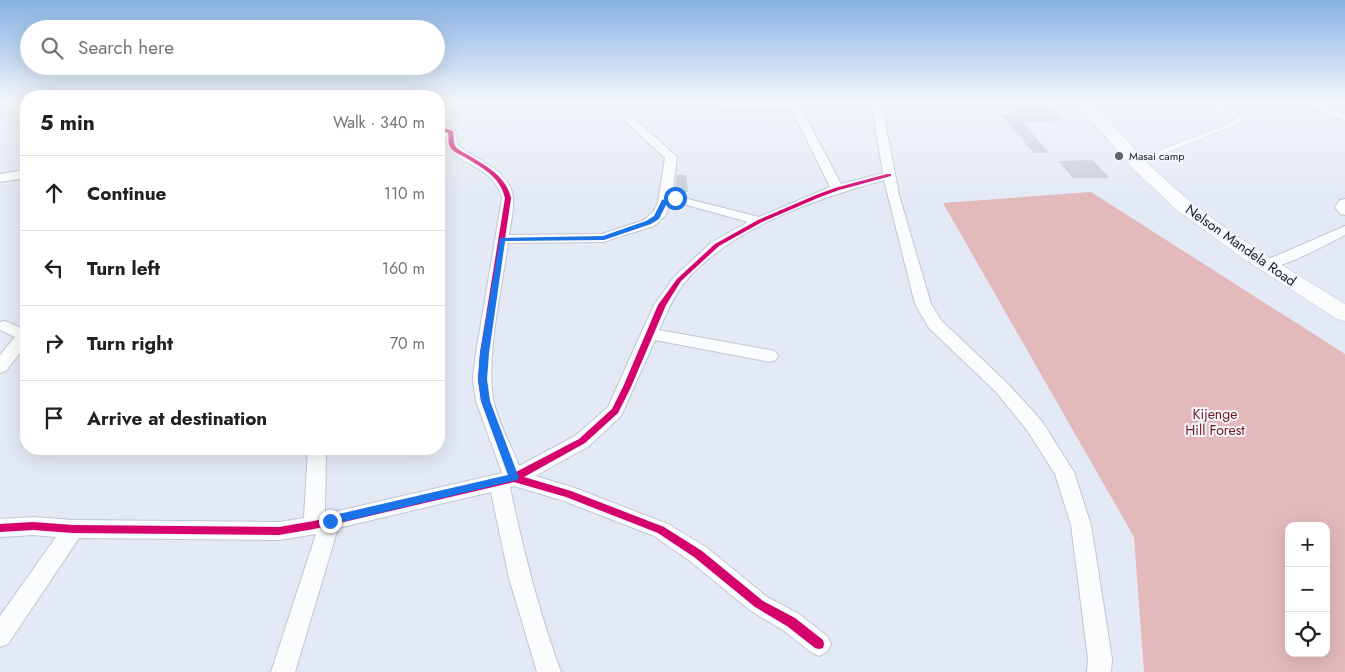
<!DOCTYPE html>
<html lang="en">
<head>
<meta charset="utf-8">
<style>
	:root { --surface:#fff; --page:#f2f2f2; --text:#202124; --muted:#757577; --line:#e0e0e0 }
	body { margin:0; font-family:Jost,sans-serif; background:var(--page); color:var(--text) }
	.controls { position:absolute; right:15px; bottom:15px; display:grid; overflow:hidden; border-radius:10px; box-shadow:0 5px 20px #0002 }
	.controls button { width:45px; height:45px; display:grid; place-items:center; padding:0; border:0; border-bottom:1px solid var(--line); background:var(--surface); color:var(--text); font:25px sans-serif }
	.stop { position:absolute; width:15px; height:15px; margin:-11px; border:4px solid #1a73e8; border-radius:50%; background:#fff }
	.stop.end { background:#1a73e8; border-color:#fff; box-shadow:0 1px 5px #0008 }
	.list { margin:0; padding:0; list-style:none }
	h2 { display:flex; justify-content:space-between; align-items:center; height:65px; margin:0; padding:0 20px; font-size:21px }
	h2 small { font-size:16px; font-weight:400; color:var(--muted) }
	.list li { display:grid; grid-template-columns:32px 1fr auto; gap:15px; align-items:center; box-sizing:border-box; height:75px; padding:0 20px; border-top:1px solid var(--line) }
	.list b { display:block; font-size:19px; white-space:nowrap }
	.list em { font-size:16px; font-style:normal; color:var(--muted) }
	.icon { flex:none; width:28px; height:28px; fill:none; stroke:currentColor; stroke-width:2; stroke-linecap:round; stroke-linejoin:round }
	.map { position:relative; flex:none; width:1345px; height:672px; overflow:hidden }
	.search { position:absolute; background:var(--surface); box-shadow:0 5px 20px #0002; left:20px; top:20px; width:425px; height:55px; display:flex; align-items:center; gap:12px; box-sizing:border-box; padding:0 18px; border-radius:28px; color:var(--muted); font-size:19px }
	.panel { position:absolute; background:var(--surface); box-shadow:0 5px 20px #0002; left:20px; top:90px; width:425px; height:365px; border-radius:20px }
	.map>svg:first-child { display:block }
</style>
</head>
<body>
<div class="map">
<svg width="1345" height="672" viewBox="0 0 1345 672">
	<rect width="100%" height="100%" fill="#e4eaf5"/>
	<path fill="#e3b9bc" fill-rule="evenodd" d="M1091,192l254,162v318h-201l-10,-135 -191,-334zM1289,526h37v127h-37z"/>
	<path fill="#c8ceda" d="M1005,100h39l20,21 -41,1z
		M1000,114h16l33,39h-15z
		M1093,160l16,18h-36l-15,-17z
		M677,175h9l2,17h-14z"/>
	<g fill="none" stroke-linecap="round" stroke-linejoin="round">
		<defs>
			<path id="lane" d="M1201,100h8l32,16 2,6 -103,41h-4v-2l40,-17 61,-23 -1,-3z"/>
			<path id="street" d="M702,100l36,4h51l-2,-4h10l44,84 42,-11 -12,-73h10l18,95 32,109 10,16 67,64 33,36 33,52 17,53 21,134 -1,13h-24l1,-13 -17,-134 -16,-51 -28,-44 -31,-38 -67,-64 -14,-24 -31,-124c-68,19 -153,47 -200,103 -11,14 -18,31 -25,47l111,20 6,2 2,4 -2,4 -6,2 -115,-22 -34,76 -32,30 -54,30 40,12 93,36 38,23 61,50 32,17 28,22 4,8 -4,8 -8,4 -8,-4 -28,-22 -32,-19 -61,-50 -36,-25 -90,-35 -50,-15 -4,1c13,63 29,125 51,185h-24l-28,-94 -18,-86 -153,36 -43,144h-24l45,-138 -37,6 -200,-2 -71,106 -8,3v-31l56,-79 -23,-2 -33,2v-18l33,-2 40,3 206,2 25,-4 4,-69h18l-1,65 177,-41 -26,-72 -3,-22 3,-26 26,-155c-6,-28 -37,-32 -54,-50l-3,-14 -6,-2v-7l16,5 3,15c7,7 17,11 26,17 36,22 31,36 25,73l93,-1 42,-14 10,-9 4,-9 7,-44 -38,-35 -2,-2 2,-2h8l42,38 -5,38 87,22 71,-30 -38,-77h-54l-36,-6zM676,202l72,20 -36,20 -38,35 -20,28 -46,102 -33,29 -56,30c-8,-21 -22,-46 -26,-68 -7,-44 9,-109 15,-155l95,-1 51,-16 11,-10 5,-12z
				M1294,100h15l36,14v7z
				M26,170v8l-26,4v-8z
				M1345,199v16l-5,-1 -5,-7 5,-7z
				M1345,226v9c-15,8 -69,37 -83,33l-2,-3 2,-3z
				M5,321l21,9v15l-20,26 -6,2v-18l15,-18 -15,-7v-8z"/>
			<path id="secondary" d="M1074,100h17c26,28 49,58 78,83 53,48 116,84 176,121v17l-8,-2 -93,-60 -67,-49 -42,-39z"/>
		</defs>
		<use href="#lane" stroke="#c1c7d2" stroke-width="1"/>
		<use href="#street" stroke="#c1c7d2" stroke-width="2"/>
		<use href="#secondary" stroke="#c1c7d2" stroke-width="1"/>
		<use href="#lane" fill="#fbfcfe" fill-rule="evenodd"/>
		<use href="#street" fill="#fbfcfe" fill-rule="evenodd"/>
		<use href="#secondary" fill="#fbfcfe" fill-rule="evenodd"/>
		<defs>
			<path id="cycleway" d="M439,126l14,5c1,4 0,11 2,15 3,4 9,7 13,9 18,11 38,21 43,43l-23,155 -2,26 3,22 27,71 63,-33 33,-30 11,-22 35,-82 19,-26 38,-35 43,-24 58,-25 19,-7 52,-14h4v2l-52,14 -19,7 -58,25 -43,24 -38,35 -15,24 -35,82 -13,26 -33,30 -61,34 47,14 93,36 38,24 61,50 32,17 28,22 1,4 -1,4 -4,1 -4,-1 -28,-22 -32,-19 -61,-50 -36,-24 -92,-36 -52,-15 -200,47 -35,6 -206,-2 -40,-3 -33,2v-8l33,-2 40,3 206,2 35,-6 195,-45 -28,-75 -3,-22 2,-26 25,-155c-5,-23 -26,-32 -44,-43 -5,-2 -10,-5 -12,-10 -1,-4 0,-9 -1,-12l-9,-3z"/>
		</defs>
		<use href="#cycleway" stroke="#f1f5fc" stroke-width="3"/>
		<use href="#cycleway" fill="#d6006c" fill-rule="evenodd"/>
	</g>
	<linearGradient id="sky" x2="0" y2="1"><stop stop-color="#87b1e3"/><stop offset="0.52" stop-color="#f3f6fa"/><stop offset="1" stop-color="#f3f6fa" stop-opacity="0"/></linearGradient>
	<rect width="1345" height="194" fill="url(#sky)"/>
	<path fill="#1a73e8" d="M675,196l3,2 -1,2 -10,3 -8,16 -8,5 -47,16 -99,1 -16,112 -2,26 3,22 29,77 -2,2 -187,45 -4,-1 -2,-3 6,-5 178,-41 -27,-74 -3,-22 2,-26 20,-115 103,-2 43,-15 8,-5 8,-16z"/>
	<circle fill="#5e6470" stroke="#f1f5fc" stroke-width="2" cx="1119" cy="156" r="5"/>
	<g text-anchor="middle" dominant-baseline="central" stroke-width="4" stroke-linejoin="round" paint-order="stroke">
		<g font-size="11" fill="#161c28" stroke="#f1f5fc" text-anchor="start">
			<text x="1129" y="156">Masai camp</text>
		</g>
		<g font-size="14" fill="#161c28" stroke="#f1f5fc">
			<text transform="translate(1241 245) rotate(35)">Nelson Mandela Road</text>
		</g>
		<g font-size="14" fill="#75161c" stroke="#f1f5fc">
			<text x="1215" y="414">Kijenge<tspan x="1215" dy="16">Hill Forest</tspan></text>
		</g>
	</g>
</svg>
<div class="controls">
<button>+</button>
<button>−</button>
<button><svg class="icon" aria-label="locate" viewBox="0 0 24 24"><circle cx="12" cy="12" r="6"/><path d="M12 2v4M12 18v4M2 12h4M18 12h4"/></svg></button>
</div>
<div class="stop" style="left:675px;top:198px"></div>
<div class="stop end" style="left:330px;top:521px"></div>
<div class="search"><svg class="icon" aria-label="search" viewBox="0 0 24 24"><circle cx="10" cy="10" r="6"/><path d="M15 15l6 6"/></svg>Search here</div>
<section class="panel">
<h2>5 min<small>Walk · 340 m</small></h2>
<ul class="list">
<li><svg class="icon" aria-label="ahead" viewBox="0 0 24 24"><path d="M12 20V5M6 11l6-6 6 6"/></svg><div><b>Continue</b></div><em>110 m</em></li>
<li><svg class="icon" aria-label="left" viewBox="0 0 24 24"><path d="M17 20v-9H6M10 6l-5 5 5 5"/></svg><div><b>Turn left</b></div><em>160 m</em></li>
<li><svg class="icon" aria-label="right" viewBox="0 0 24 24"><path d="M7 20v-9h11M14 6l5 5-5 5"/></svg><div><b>Turn right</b></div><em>70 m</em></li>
<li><svg class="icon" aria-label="arrive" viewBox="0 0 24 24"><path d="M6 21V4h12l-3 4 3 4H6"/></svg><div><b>Arrive at destination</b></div></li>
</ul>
</section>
</div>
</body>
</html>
